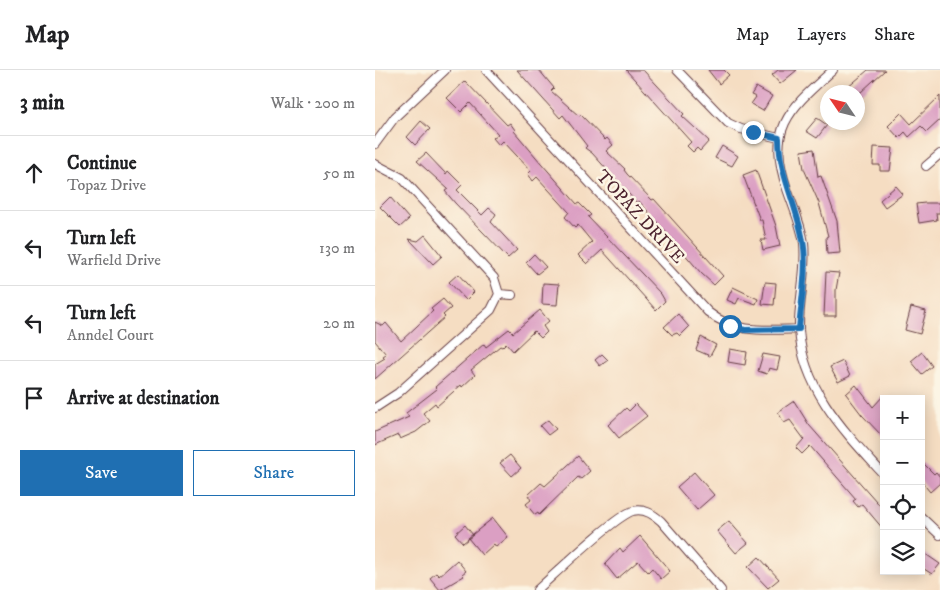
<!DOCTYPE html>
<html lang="en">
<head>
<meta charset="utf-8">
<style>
	:root { --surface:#fff; --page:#f2f2f2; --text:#202124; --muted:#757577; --line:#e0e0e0; --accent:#1f6fb2 }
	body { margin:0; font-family:"IM FELL DW Pica",serif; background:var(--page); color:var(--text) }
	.controls { position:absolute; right:15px; bottom:15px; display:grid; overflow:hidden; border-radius:0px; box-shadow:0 2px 12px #0003 }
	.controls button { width:45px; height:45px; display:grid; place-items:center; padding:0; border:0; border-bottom:1px solid var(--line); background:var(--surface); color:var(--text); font:25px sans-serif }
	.compass { position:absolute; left:445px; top:15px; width:45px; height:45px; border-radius:50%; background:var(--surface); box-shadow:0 2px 12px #0003; rotate:305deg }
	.stop { position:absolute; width:15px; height:15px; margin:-11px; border:4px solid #1f6fb2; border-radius:50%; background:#fff }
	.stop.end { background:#1f6fb2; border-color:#fff; box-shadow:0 1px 5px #0008 }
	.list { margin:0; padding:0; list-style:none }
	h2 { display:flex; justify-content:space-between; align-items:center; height:65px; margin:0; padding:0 20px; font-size:21px }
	h2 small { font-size:16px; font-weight:400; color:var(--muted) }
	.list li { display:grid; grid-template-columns:32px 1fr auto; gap:15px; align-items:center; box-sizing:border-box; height:75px; padding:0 20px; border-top:1px solid var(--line) }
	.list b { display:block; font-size:19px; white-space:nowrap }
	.list p { margin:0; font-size:16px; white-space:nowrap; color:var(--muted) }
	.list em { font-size:16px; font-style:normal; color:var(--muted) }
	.actions { display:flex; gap:10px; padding:15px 20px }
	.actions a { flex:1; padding:11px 0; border:1px solid var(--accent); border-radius:0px; text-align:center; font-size:18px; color:var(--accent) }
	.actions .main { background:var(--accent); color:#fff }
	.icon { flex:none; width:28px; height:28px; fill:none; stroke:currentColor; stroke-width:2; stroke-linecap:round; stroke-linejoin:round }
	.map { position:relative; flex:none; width:565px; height:520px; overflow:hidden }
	header { display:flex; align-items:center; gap:30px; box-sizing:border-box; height:70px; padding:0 25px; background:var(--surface); border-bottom:1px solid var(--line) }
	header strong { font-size:24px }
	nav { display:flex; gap:28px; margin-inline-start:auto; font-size:18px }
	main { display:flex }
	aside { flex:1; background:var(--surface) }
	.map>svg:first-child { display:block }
</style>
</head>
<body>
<header>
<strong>Map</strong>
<nav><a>Map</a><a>Layers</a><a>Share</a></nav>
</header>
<main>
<aside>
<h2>3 min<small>Walk · 200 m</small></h2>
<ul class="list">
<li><svg class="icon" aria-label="ahead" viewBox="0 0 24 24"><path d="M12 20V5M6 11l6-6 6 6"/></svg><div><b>Continue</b><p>Topaz Drive</p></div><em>50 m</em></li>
<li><svg class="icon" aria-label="left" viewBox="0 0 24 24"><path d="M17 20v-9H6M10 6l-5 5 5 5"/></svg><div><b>Turn left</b><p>Warfield Drive</p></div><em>130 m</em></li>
<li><svg class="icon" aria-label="left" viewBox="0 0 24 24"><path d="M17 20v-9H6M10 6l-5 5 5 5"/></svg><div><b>Turn left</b><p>Anndel Court</p></div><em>20 m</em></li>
<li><svg class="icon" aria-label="arrive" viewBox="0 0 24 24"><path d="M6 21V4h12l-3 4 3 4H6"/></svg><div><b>Arrive at destination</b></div></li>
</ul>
<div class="actions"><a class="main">Save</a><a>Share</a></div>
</aside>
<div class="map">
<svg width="565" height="520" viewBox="0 0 565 520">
	<rect width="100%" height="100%" fill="#fcf5e5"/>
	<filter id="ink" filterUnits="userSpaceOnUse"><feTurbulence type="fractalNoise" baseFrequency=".02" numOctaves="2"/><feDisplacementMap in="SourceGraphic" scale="10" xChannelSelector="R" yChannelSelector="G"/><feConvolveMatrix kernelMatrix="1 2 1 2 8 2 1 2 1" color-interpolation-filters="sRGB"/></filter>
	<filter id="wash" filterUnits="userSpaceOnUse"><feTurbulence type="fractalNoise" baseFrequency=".0096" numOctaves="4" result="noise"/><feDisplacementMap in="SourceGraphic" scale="20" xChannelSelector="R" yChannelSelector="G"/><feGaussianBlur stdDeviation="1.12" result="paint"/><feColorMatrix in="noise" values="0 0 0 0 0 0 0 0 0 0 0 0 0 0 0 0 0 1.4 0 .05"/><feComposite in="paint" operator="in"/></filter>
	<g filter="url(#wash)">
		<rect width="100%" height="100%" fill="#f5ddc2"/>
		<g id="blocks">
			<path fill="#db9fc3" d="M142,0h22l15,18 -3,3 28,25 2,-1 24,25 2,-2 6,7 -7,6 19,18 -1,1 3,4 25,26 2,-1 69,77 -9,9 -13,-12 -62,-72 -2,2 -45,-50 -7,-5 2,-2 -24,-31 -3,3z
				M251,0h17l41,44 -2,2 27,25 -9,10 -3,-3 -4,4 -6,-6 4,-4z
				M333,0h16l5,5 -10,9z
				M403,0h19l-17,14 -8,-9z
				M493,0h17l-24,22h-9l-5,-4z
				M90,11l42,44 3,-2 5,7 -1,1 27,32 36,41 2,-1 12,12 -3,2 73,77 4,7 -9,9 -54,-60 -15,14 -9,-9 14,-13 -14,-17 -3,3 -10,-11 4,-5 -32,-35 -4,4 -5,-7 3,-3 -28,-30 -4,4 -6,-7 5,-4 -28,-31 -9,9 -14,-14z
				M381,17l16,9 -9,15 -12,-7 5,-7 -5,-2z
				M565,26v24l-13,12 -6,-6 -12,11 -4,-5 -6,6 -11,-12 13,-13 10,11z
				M442,48l10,7 -10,13 -11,-7z
				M46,51l9,8 -15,16 -8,-8z
				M347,76l16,10 -6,10 -17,-8z
				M499,77l19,1 -3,23h-10v-6h-7z
				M439,79l4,28 3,-1 16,45 3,32 -13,1 -1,-17 2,-1 -9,-33 -15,-34 -3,-18z
				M51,83l20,21 2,-3 14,14 -5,5 25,25 7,-7 7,6 -5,8 26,28 -9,8 -53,-55 -10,-12 3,-2 -31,-28z
				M381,100l20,56 4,20 -17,4 -2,-10h5l-4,-20h-2l-17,-45z
				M521,116l7,8 -18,13 -5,-7z
				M15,127l19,22 -9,8 -20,-20z
				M550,133h15v10h-4l1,7 -18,3 -3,-19z
				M50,165l17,21 -9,8 -24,-25 9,2z
				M159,184l12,13 -9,7 -11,-12z
				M451,202l13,1 -3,17v26h-12z
				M83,204l16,18 -8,8 -17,-18z
				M390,212l11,1 -2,22 -12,-1z
				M168,213l16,1 -2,21 -15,-1z
				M358,217l25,12 -2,5 -17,-6 -3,6 -9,-4z
				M68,229l8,9 -8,7 2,2 -70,62v-15l10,-6 -2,-2 3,-2 -11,-13v-19l8,4 3,-3 15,18 32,-30 -2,-2z
				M536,237l15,4 -6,23 -15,-4z
				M165,240l9,11 -6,5 4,6 -6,6 -7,-7 -21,20 -7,-8 -4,4 -2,-1 -29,24 4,5 -13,12 -1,-2 -24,21 -2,-3 -12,10 7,8 -14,11 -16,7 -2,-4 -23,10v-13l34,-15 -3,-4 31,-24 -2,-2 49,-43 2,3 23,-18 4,4z
				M303,244l11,13 -9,9 -3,-3 -5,2 -8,-8z
				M326,267l15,8 -6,11 -14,-6z
				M355,279l17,3 -2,13 -17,-3z
				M547,282l10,14 -10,8 -11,-13z
				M227,284l6,6 -8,6 -5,-6z
				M388,284l17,3 -3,13 -8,-2 -2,6 -9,-3z
				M468,291l7,15 -12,6 -8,-15z
				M481,315l17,22 11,-12v43l-22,-23 -16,-21z
				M419,331l15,24 75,85v20l-22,-26 -4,3 -5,-6 3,-2 -46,-53 -8,8 -6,-6 8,-9 -14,-19 -6,3 -6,-11z
				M261,334l11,12 -28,22 -11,-13 18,-17 3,3z
				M173,350l8,9 -8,6 -8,-9z
				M135,385l11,13 -9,8 -12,-13z
				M203,386l12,15 -9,8 -3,-2 -39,38 -1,-2 -3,2 -9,-11 5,-4 -3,-5 13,-12 4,3z
				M546,391l13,13 2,-2 4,5v6l-10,9 -9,-11z
				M319,402l20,23 -17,15 -20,-23z
				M118,448l15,19 -12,10 -2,-3 -12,11 -14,-17z
				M354,451l19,22 -12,10 -19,-22z
				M90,455l8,10 -10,8 -8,-9z
				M265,466l30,35 -9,8 -9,-11 -4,4 -10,-11 -21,18 -12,-15 15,-16 3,4z
				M549,483l16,11 -8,10 -11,-7v-9z
				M384,487l20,22 -11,9 -20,-21z
				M82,490l9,11 -4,3 2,2 -24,14 -10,-12 6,-5 3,3z"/>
		</g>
	</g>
	<g filter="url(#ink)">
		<use href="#blocks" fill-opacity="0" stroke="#643c42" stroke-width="1"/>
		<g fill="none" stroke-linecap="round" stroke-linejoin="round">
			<defs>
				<path id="street" d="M111,0l222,242c27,22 58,18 91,17
					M302,0l51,53 13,6 38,9
					M458,0c-43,39 -67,57 -46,119 6,18 14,35 17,54 3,29 -6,59 -5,87 4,60 47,103 85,145
					M0,74l20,-27 50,-47
					M0,94l27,14 92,100 5,16 -8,16 -93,83 -23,15
					M551,96l14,-12
					M124,224l13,1
					M546,447l19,18
					M162,520c17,-15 79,-75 96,-79 11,-3 20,3 28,10l60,69"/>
			</defs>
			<use href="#street" stroke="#643c42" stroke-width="10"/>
			<use href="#street" stroke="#fff" stroke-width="8"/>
		</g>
	</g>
	<g fill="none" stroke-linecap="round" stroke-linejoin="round" filter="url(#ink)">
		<path stroke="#1f6fb2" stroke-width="6" d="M355,256l15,4 54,-1c2,-26 9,-62 4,-88 -6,-36 -24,-66 -24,-103l-26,-6"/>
	</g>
	<g text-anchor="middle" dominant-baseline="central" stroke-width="5" stroke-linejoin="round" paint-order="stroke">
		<g font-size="18" fill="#4a1f2b" stroke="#fcf5e5">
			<text transform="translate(265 147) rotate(47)">TOPAZ DRIVE</text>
		</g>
	</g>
</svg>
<div class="controls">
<button>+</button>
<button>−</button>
<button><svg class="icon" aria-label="locate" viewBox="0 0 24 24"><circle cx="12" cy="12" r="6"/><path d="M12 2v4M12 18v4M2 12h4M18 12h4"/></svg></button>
<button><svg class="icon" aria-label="layers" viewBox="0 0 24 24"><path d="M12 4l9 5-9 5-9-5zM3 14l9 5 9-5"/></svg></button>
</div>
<svg class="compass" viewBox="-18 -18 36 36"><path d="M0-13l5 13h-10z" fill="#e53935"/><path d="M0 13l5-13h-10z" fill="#757577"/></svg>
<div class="stop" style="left:355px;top:256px"></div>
<div class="stop end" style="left:378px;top:62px"></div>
</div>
</main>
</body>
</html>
